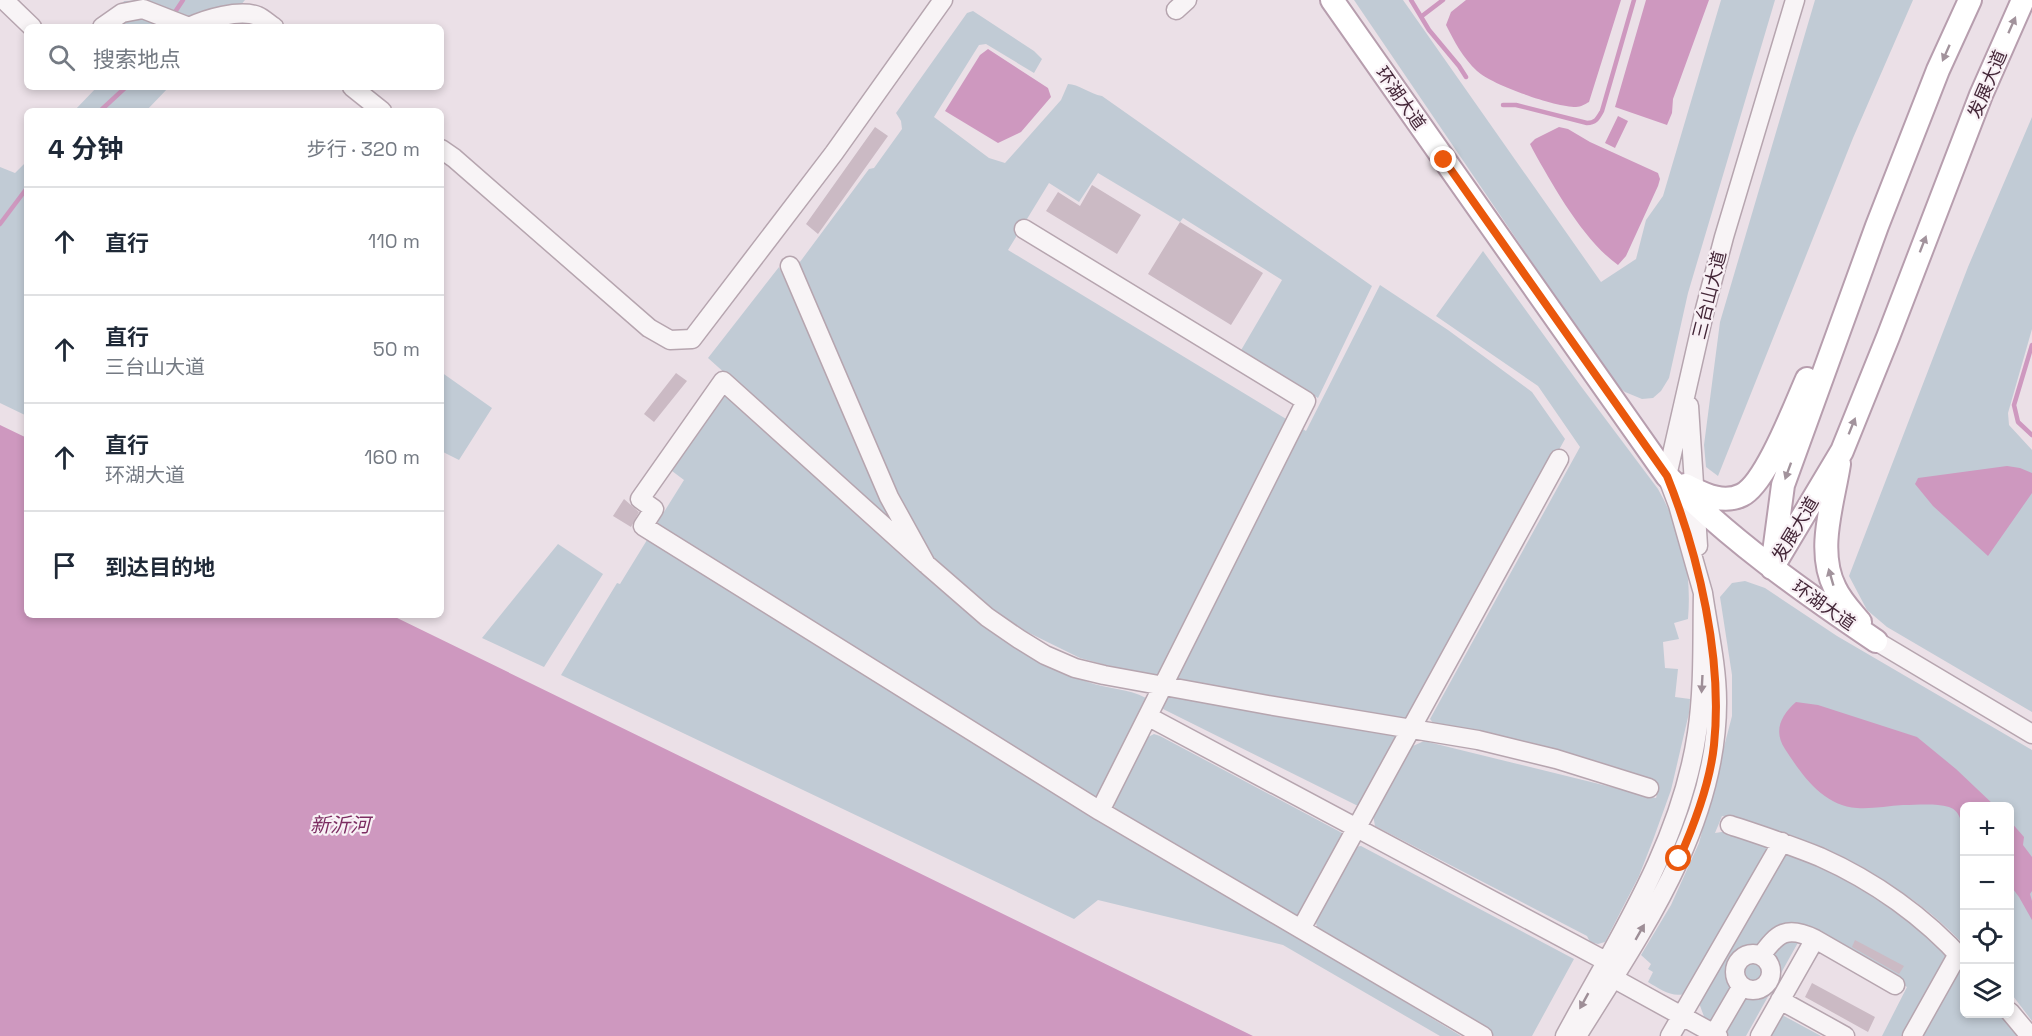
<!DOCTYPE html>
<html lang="zh">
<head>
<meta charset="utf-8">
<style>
	:root { --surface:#fff; --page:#f2f2f3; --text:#1f2937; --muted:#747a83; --line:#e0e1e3 }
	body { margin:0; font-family:"Space Grotesk","Noto Sans SC",sans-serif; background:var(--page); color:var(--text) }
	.controls { position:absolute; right:18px; bottom:18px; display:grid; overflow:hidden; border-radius:9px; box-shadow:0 3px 9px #0003 }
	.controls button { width:54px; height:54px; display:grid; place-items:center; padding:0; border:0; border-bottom:2px solid var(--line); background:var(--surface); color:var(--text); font:30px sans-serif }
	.stop { position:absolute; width:18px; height:18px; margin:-14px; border:4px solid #ea580c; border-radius:50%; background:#fff }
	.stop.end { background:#ea580c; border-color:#fff; box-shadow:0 2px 6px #0008 }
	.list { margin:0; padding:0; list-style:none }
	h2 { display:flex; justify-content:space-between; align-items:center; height:78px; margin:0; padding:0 24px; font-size:26px }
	h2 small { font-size:20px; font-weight:400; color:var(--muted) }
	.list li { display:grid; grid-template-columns:39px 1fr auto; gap:18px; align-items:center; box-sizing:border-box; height:108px; padding:0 24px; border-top:2px solid var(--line) }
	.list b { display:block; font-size:22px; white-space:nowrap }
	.list p { margin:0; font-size:20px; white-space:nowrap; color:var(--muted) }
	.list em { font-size:20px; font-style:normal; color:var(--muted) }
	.icon { flex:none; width:33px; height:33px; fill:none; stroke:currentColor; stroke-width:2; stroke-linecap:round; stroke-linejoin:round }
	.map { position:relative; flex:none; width:2032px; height:1036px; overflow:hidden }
	.search { position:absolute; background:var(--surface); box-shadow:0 3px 9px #0003; left:24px; top:24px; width:420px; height:66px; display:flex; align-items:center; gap:15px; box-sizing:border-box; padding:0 21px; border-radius:9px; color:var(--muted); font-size:22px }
	.panel { position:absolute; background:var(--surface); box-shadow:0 3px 9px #0003; left:24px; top:108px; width:420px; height:510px; border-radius:9px }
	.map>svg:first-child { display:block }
</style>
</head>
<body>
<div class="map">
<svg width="2032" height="1036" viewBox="0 0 2032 1036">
	<rect width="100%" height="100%" fill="#ebe0e7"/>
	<path fill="#c1cbd5" d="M149,0h96l-23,27h-115l17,-26z
		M1354,0h49l198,282 35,-23 10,-39 17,-24 58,-196h54l-87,293 -19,85 -8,13 -8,7 -11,1 -17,-7 -11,-9z
		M1815,0h98l-60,138 -135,338 -12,-9 -2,-22 16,-123z
		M973,11l61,40 8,8 -8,14 -48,-29 -7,1 -45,72 55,41 16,5 56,-63 7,-16c10,0 22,10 34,12l270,190 -54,112 -78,-46 42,-72 -99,-62 -3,4 -82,-49 -19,29 -30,-19 -41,67 298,181 74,-146 68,45 84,62 33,47 -205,368 -199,-99 -11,-31 -70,-19 -65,-32 -37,-26 -270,-242 71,-91 64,142 -46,-143 72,-97 5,-1 28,-39 -1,-8 -5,-8 71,-100z
		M97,87h72l-23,24h-72z
		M2032,117v212l-24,84 1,12 23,25v262l-145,-85 -20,-17 -18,-34 119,-309z
		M27,161v255l-27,-13v-236l15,6z
		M1483,251l97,134 78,104c24,43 34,81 30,130l-14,4 5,16 -16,3 2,26 13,1 -3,28 15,2 -1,14 -18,77 -18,50 -14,36 -34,66 -7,2 -8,-2 -3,-6 -212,-110 -2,-11 4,-10 36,-59 11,-5 232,57 3,-10 -44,-16 -181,-48 -4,-5 150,-272 -42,-61 -102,-70z
		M441,372l51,36 -33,52 -18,-9z
		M719,397h10l204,179c11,17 25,27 40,39 38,30 69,51 115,67 18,7 40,6 58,16v8l-39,77 -11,15 -442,-270 30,-48 -16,-12z
		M647,540l814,496h-21l-157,-91 -185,-45 -24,19 -513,-244 56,-92 3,1z
		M558,544l45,30 -59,93 -62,-29z
		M1745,581l20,7 72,48 195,114v271l-22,-29v-186h-46v139c-40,-43 -95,-78 -150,-98 -30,-12 -61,-21 -92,-31l-7,17 13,-2 36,14 4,4 -81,144c-14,6 -27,-4 -39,-11l5,-10 -5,-3 3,-5 -10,-9 30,-50 28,-62 33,-127v-41l-12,-78 12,-14z
		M1154,734l6,2 184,98 -41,76 -7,5 -7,1 -171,-102 -4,-8 2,-9 32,-60z
		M1361,846l213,113 -42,77h-38l-170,-99c-7,-7 -9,-13 -8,-23l38,-67z
		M1786,855c59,15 136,71 178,116v43h38l19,22h-139l25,-49 -102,-57 -59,106h-17l-23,-14 -7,-19 3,-6 77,-136z
		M1784,1016l37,20h-54l10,-19z"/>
	<path fill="#ce98bf" d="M1466,0h155l-32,102c-4,2 -8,5 -13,5 -21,0 -84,-22 -99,-36 -14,-13 -23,-30 -31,-46l5,-13z
		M1646,0h63l-36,99 -1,14 -5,12 -52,-18z
		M988,49l60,39 3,9 -30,35 -23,11 -53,-32 35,-56z
		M1618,116l10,5 -13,27 -10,-5z
		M1559,127l9,2 22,13 68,31 2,6 -2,7 -32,70 -8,9c-34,-24 -65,-79 -85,-115l-3,-6 5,-5z
		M0,425l27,13v177h364l862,421h-1253z
		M2007,466l13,2 12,5v20l-44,63 -55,-50 -18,-22 3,-6z
		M1796,702l22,3 99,32 39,32 39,37h-31v32c-2,-11 -2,-27 -15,-31 -14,-4 -31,-2 -46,-2 -15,1 -31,4 -46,3 -34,-2 -55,-33 -72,-59 -12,-18 -4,-34 11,-47z
		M2010,821l14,16 -1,8 9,12v34l-2,3 2,7v19l-13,-23 -9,-12z"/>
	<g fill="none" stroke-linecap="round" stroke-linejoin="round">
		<path stroke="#ce98bf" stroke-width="4.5" d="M1411,0l18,30 30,36 7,11
			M173,15l10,-15
			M1422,16l21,-16
			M1503,105h13l71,18c9,0 11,-5 15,-12l32,-111
			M100,111l26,-24
			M0,224l27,-36
			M2032,345l-18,60 4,17 14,13"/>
	</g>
	<path fill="#cbbac4" d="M875,127l13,9 -70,98 -12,-10z
		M1092,185l49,30 -24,39 -71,-43 12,-19 22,14z
		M1180,222l83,51 -32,52 -83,-51z
		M676,373l11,8 -33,41 -10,-8z
		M624,499l15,13 -8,15 -18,-11z
		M1855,940l49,26 -5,8 -47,-27z
		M1812,983l63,34 -7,15 -63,-35z"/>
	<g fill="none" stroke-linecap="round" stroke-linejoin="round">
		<defs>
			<path id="minor" d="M4,0l28,27
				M1176,10l11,-10
				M102,27l20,-14 21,-4 46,18c17,-8 50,-18 69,-11 5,2 11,8 16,11
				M352,87l30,24
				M441,149l13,9 195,170 21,12 22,-1 142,-186 109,-153
				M1024,229l282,172 -206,410
				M790,266l99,231 37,67 61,53 32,22 26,16 30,13 29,7 164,30 210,35 78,19 93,29
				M1689,406l9,140
				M926,564l-203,-183 -83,118 14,10 -11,17 457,285 383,225
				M1703,593l-25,-88 -11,-29 38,-167 19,-72 71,-237
				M1876,641l156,93
				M1149,717l466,249
				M1730,825c30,10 61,20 90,32 54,24 105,60 144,104
				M1301,929l258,-470
				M1735 972a18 18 0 1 1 36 0a18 18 0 1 1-36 0Z
				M1761,956c16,-23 26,-31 54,-17
				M1604,973l114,63
				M1780,1000l65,36
				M2010,1012l20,24
				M1714,1034l28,-48
				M1565,1036c52,-96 116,-193 132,-303 7,-46 5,-94 6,-140 5,35 14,72 14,108 1,124 -77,234 -140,335
				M1670,1036l112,-194
				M1760,1036l55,-97 80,46
				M1912,1036l46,-82"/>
			<path id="major" d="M1332,0l335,476c63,64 135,115 209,165
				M1839,464c-6,39 -23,87 -4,124 6,13 16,23 25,34
				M1685,485c17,8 37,20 57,10 24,-12 53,-89 65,-116
				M1773,560l10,-75 94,-259 61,-156 32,-70
				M1772,568l70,-117 46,-114 93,-242 42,-95"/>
		</defs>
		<use href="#minor" stroke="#b6a5af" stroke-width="21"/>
		<use href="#major" stroke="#b79eae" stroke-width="26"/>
		<use href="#minor" stroke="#f8f4f6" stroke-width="18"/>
		<use href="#major" stroke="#fff" stroke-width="22"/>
	</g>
	<defs><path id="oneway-solid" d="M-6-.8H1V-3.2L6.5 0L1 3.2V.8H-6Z" transform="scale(1.5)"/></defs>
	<g fill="#a2939c">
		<use href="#oneway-solid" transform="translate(2012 25) rotate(-66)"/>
		<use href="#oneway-solid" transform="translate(1946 53) rotate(114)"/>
		<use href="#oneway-solid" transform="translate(1923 244) rotate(-69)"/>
		<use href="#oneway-solid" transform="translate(1852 426) rotate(-68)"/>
		<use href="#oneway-solid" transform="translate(1788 471) rotate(110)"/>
		<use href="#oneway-solid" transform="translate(1831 577) rotate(-106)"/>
	</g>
	<g fill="#9e8e97">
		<use href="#oneway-solid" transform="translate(1702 684) rotate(93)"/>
		<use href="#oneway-solid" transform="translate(1640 932) rotate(-60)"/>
		<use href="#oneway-solid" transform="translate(1584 1001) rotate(119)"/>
	</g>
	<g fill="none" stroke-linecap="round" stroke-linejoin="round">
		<path stroke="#ea580c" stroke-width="8" d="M1444,160l223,316c32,80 56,183 47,269 -4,39 -19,78 -35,114"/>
	</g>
	<g text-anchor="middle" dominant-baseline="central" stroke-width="4.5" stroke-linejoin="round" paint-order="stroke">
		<g font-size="18" fill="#442738" stroke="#f8f0f5">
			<text transform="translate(1987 84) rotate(-67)">发展大道</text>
			<text transform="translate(1401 98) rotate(55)">环湖大道</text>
			<text transform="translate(1709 295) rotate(-76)">三台山大道</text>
			<text transform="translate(1795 529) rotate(-59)">发展大道</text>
			<text transform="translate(1824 605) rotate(35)">环湖大道</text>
		</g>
		<g font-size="20" font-style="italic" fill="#7c2d62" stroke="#f8f0f5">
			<text x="340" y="825">新沂河</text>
		</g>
	</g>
</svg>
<div class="controls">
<button>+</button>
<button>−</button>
<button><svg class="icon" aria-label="locate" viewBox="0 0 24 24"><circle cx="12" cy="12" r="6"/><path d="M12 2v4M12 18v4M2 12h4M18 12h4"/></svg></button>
<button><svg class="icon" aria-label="layers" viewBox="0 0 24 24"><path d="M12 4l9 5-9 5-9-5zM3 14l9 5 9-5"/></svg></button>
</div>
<div class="stop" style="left:1679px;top:859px"></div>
<div class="stop end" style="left:1444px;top:160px"></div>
<div class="search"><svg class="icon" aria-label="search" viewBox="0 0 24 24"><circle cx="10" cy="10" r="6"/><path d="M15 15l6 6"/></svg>搜索地点</div>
<section class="panel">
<h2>4 分钟<small>步行 · 320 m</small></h2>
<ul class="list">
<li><svg class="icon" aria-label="ahead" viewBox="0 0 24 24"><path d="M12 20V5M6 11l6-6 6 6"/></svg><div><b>直行</b></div><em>110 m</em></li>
<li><svg class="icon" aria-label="ahead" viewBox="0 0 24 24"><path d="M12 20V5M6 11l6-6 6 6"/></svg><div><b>直行</b><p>三台山大道</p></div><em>50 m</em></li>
<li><svg class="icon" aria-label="ahead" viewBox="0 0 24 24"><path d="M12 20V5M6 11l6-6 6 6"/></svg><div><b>直行</b><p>环湖大道</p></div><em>160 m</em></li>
<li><svg class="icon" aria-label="arrive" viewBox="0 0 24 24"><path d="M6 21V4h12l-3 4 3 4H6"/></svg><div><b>到达目的地</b></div></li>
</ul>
</section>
</div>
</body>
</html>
